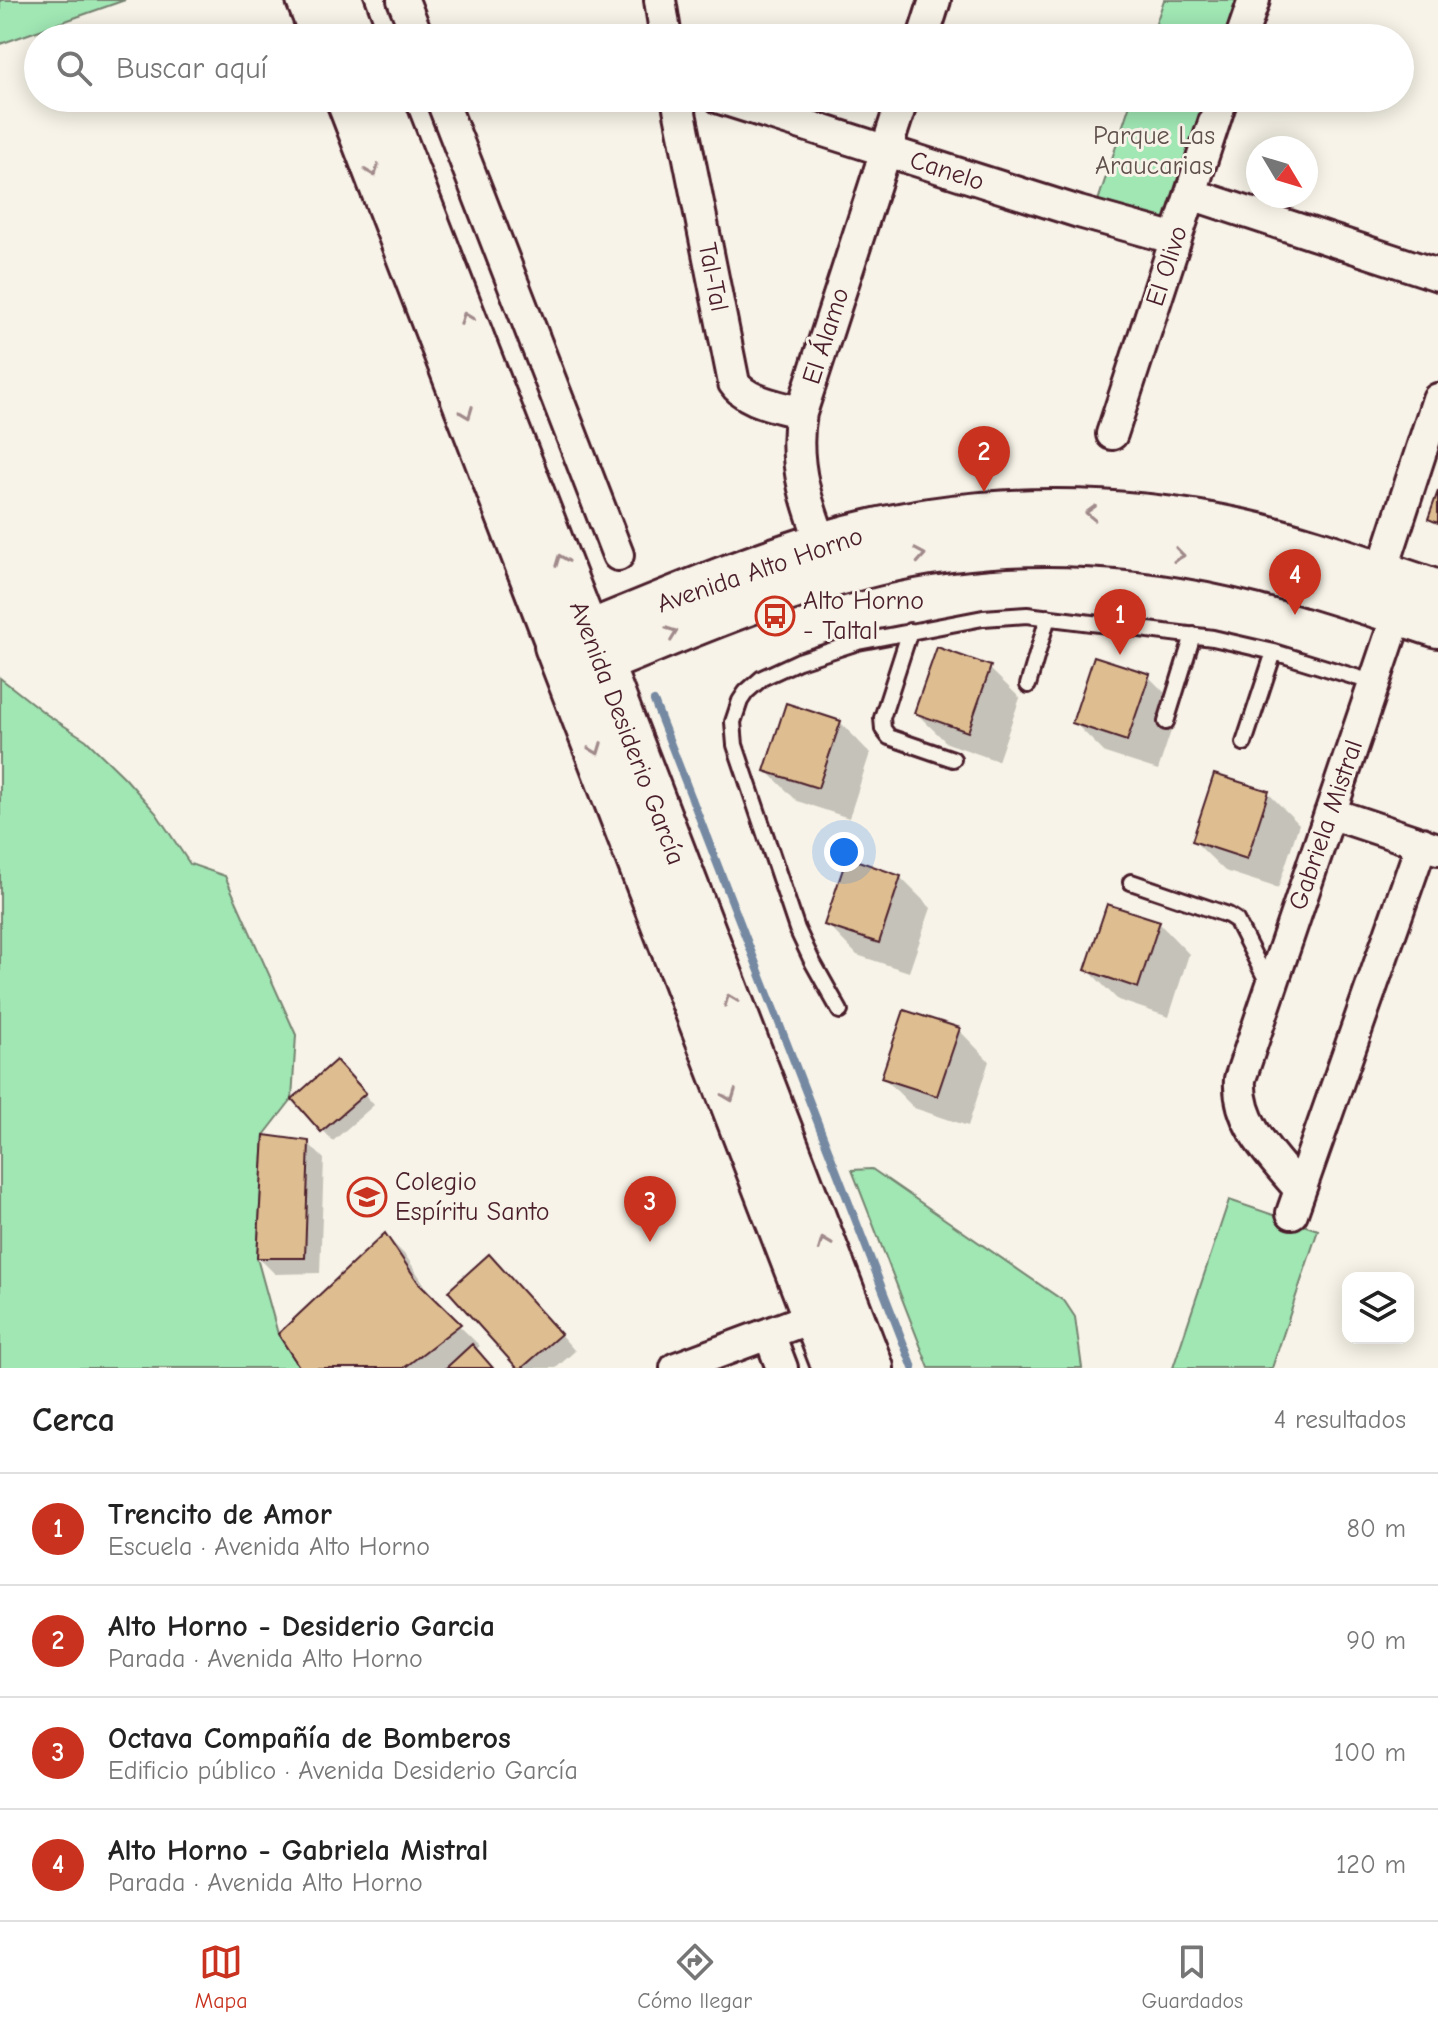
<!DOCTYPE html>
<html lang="es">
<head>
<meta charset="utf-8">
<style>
	:root { --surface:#fff; --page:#f6f6f6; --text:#222; --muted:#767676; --line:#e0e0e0; --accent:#c8321e }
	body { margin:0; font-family:"Comic Neue",sans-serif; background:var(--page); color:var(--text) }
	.controls { position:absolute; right:24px; bottom:24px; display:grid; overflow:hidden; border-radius:16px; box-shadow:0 4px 20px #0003 }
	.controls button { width:72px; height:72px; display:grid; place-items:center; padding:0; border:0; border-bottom:2px solid var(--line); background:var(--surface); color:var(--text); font:40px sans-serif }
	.compass { position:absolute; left:1246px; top:136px; width:72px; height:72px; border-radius:50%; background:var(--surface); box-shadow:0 4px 20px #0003; rotate:128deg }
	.you { position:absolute; left:844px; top:852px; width:28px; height:28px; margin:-20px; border:6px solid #fff; border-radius:50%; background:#1a73e8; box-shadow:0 0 0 12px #1a73e833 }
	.badge { display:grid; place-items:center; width:52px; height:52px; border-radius:50%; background:var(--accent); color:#fff; font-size:26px; font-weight:700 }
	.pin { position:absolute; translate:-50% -66px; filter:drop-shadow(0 2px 4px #0008) }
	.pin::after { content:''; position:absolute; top:42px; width:28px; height:24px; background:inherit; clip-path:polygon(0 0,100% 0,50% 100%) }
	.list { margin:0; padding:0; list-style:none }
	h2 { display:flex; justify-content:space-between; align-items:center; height:104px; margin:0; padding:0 32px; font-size:34px }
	h2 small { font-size:26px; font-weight:400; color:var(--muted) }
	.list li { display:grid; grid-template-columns:52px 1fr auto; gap:24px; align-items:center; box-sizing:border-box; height:112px; padding:0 32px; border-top:2px solid var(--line) }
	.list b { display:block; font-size:30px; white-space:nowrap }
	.list p { margin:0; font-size:26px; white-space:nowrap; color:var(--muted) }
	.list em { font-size:26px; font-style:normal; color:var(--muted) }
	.icon { flex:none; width:44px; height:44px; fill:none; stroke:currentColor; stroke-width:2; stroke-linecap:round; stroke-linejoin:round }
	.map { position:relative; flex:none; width:1438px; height:1368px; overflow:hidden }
	.search { position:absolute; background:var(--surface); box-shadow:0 4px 20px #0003; left:24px; right:24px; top:24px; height:88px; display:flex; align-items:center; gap:20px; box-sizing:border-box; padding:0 28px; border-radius:44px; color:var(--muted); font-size:30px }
	.sheet { height:552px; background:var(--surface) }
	nav { display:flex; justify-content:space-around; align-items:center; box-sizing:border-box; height:112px; border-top:2px solid var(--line); background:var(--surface); font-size:22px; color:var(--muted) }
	nav a { display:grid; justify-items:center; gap:4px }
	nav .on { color:var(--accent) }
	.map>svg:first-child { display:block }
</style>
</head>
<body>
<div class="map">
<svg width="1438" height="1368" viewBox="0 0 1438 1368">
	<rect width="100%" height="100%" fill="#f7f3e8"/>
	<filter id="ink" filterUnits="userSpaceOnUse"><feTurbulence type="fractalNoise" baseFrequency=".0125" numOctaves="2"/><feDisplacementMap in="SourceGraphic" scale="16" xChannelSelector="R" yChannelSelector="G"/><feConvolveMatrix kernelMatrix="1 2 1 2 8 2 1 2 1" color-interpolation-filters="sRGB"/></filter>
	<g filter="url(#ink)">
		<path fill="#a0e7b4" stroke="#758370" stroke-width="2" d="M0,0h125l-125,44z
			M1164,0h80l-13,38h-80z
			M1132,98h80l-43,131 -72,-25z
			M0,678l46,36 40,26 39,38 31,35 34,51 35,12 71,159 -4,64 -28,36 -7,123 21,76 22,34h-300z
			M872,1169l193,133 10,15 7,51h-153l-77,-198z
			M1229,1200l89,30 -46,138h-99z"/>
		<path fill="#0003" d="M989,668l31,30 -22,63 -51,-18 -31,-30z
			M1148,676l31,31 -21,63 -53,-17 -30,-30z
			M840,722l30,31 -21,65 -52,-17 -31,-31z
			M1268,793l31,31 -21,64 -53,-17 -31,-30z
			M900,877l31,31 -22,64 -52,-17 -30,-31z
			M1159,923l30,31 -20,63 -51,-17 -30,-30z
			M959,1030l30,31 -21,65 -54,-18 -30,-30z
			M346,1073l28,32 -41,36 -39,-42z
			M308,1143l16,16 -4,114 -45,1 -16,-16z
			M385,1235l21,21 31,48 43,42 -5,4 17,18h-190z
			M505,1272l70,79 -19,17h-36z"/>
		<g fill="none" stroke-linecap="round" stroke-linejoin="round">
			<path stroke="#7589a2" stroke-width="8" d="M654,701l259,667"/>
		</g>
		<path fill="#debe91" stroke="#4a1f2b" stroke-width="2" d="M1438,491v32l-10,-4z
			M937,647l54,19 -23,66 -54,-19z
			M1094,656l56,18 -23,67 -55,-18z
			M786,703l55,18 -23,67 -54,-17z
			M1214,774l55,17 -22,68 -55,-18z
			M847,857l54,19 -22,67 -55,-18z
			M1107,904l53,17 -22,67 -53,-18z
			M904,1010l56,18 -23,68 -56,-18z
			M336,1060l30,33 -45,39 -29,-33z
			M264,1135l45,6 -4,117h-48z
			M385,1233l33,49 43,42 -57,44h-104l-22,-34z
			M489,1254l72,80 -39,34h-5l-69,-77z
			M472,1344l21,24h-47z"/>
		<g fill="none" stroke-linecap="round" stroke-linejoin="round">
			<defs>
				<path id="service" d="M910,631l-28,87 1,11 6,8 64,22
					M1028,685l20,-68
					M1166,722l27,-87
					M1244,743l30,-91
					M1131,882l97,33 8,5 33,65
					M840,1011l-28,-50 -15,-32 -62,-184 -2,-23 7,-21 6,-9 16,-14 37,-17 59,-19 125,-24 44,-3 186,23 61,14 101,31"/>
				<path id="minor" d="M403,0l15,38
					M660,0l6,38
					M923,38l12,-38
					M1241,38l13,-38
					M441,98l177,457
					M677,98l57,285c12,19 46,23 67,30
					M720,98l359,114 97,27
					M1191,194l247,81
					M1112,434l110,-336
					M829,562c-19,-49 -38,-96 -28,-149l102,-315
					M1330,813l108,36
					M1300,1190c-27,-33 -63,-65 -60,-111l158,-466 -17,-39 57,-175
					M1292,1213l130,-370
					M769,1334l13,34
					M676,1368l156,-58"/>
				<path id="tertiary" d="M306,0l15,38
					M343,0l14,38
					M345,98l211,548
					M381,98l208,535"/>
				<path id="secondary" d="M591,637l281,731
					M568,676c100,-41 201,-86 307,-112 125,-30 259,-25 384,7 60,15 120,36 179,55
					M834,1368l-278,-722c88,-35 175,-74 266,-102 134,-40 283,-43 419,-13 67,15 132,40 197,61"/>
			</defs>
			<use href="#service" stroke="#4a1f2b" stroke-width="20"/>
			<use href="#minor" stroke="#4a1f2b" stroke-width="36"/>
			<use href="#tertiary" stroke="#4a1f2b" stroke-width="44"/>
			<use href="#secondary" stroke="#4a1f2b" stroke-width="48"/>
			<use href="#service" stroke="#f7f3e8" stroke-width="14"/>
			<use href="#minor" stroke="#f7f3e8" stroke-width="30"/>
			<use href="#tertiary" stroke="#f7f3e8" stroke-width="38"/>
			<use href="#secondary" stroke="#f7f3e8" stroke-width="42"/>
		</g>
		<defs><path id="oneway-chevron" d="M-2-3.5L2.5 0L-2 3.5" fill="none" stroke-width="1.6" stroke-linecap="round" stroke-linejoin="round" transform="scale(2)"/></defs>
		<g stroke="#a0898a">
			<use href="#oneway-chevron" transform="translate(373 171) rotate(69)"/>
			<use href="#oneway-chevron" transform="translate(466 318) rotate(-111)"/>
			<use href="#oneway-chevron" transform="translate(467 413) rotate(69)"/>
			<use href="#oneway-chevron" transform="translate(1091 513) rotate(-178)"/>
			<use href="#oneway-chevron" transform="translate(920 555) rotate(-10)"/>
			<use href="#oneway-chevron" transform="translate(1179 555) rotate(8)"/>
			<use href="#oneway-chevron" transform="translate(561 560) rotate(-111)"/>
			<use href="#oneway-chevron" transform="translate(672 633) rotate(-21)"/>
			<use href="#oneway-chevron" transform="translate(596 749) rotate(69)"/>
			<use href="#oneway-chevron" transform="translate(730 1000) rotate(-111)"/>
			<use href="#oneway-chevron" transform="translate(730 1096) rotate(69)"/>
			<use href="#oneway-chevron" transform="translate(824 1243) rotate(-111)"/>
		</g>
	</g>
	<defs>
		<symbol id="bus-ring" viewBox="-11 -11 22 22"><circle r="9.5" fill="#f7f3e8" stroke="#c8321e" stroke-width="1.5"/><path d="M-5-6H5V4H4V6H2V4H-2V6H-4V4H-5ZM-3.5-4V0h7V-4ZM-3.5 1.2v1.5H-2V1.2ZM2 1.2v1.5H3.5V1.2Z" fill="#c8321e"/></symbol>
		<symbol id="school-ring" viewBox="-11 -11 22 22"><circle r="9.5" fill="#f7f3e8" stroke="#c8321e" stroke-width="1.5"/><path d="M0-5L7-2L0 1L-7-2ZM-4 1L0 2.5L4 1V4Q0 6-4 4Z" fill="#c8321e"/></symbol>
	</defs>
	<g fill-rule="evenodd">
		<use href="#bus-ring" x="753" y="594" width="44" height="44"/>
		<use href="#school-ring" x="345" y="1175" width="44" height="44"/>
	</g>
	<g text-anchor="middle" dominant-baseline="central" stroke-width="6" stroke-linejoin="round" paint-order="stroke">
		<g font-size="26" fill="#60514d" stroke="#f7f3e8">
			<text x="1154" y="136">Parque Las<tspan x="1154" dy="30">Araucarias</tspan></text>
		</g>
		<g font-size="26" fill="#4a1f2b" stroke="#f7f3e8">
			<text transform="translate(947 171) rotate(18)">Canelo</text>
			<text transform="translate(1167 266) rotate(-72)">El Olivo</text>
			<text transform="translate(713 277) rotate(79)">Tal-Tal</text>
			<text transform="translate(826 336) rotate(-72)">El Álamo</text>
			<text transform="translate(760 570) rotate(-19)">Avenida Alto Horno</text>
			<text transform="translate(627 733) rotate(69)">Avenida Desiderio García</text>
			<text transform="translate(1326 825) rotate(-71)">Gabriela Mistral</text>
		</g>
		<g font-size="26" fill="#4a1f2b" stroke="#f7f3e8" text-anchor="start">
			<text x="803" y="601">Alto Horno<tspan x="803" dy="30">- Taltal</tspan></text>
			<text x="395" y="1182">Colegio<tspan x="395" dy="30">Espíritu Santo</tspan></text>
		</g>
	</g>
</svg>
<div class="controls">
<button><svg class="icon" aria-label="layers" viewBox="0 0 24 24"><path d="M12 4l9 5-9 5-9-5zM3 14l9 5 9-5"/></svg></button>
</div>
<svg class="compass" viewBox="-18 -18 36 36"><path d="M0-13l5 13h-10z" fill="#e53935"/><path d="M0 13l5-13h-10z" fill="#767676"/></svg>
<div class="you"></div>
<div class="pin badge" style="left:1120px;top:655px">1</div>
<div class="pin badge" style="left:984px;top:492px">2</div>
<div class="pin badge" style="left:650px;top:1242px">3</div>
<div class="pin badge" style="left:1295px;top:615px">4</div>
<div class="search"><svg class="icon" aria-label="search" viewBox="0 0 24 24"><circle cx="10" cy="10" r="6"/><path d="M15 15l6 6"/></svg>Buscar aquí</div>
</div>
<section class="sheet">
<h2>Cerca<small>4 resultados</small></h2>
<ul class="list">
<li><span class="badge">1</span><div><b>Trencito de Amor</b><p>Escuela · Avenida Alto Horno</p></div><em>80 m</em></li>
<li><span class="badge">2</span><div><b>Alto Horno - Desiderio Garcia</b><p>Parada · Avenida Alto Horno</p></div><em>90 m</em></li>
<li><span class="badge">3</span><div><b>Octava Compañía de Bomberos</b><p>Edificio público · Avenida Desiderio García</p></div><em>100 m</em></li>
<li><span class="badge">4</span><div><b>Alto Horno - Gabriela Mistral</b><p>Parada · Avenida Alto Horno</p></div><em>120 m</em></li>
</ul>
</section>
<nav>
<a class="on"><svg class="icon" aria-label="map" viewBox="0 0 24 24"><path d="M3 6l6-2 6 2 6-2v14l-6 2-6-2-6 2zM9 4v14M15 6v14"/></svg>Mapa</a>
<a><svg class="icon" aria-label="directions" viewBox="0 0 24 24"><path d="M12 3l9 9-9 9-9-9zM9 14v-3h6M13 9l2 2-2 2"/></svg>Cómo llegar</a>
<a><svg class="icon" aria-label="saved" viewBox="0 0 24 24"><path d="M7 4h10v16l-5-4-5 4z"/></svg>Guardados</a>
</nav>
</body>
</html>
